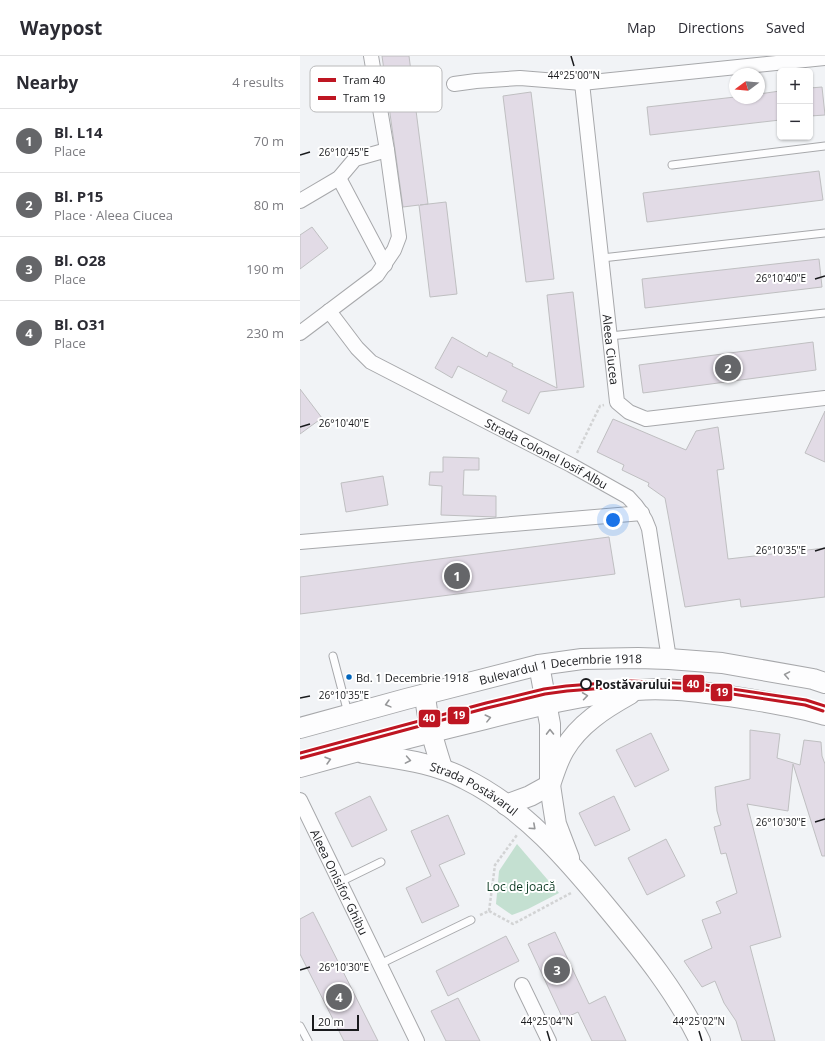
<!DOCTYPE html>
<html lang="en">
<head>
<meta charset="utf-8">
<style>
	:root { --surface:#fff; --page:#f7f7f7; --text:#2b2b33; --muted:#7c7c81; --line:#e1e1e2; --accent:#656669 }
	body { margin:0; font-family:"Open Sans",sans-serif; background:var(--page); color:var(--text) }
	.controls { position:absolute; right:12px; top:12px; display:grid; overflow:hidden; border-radius:6px; box-shadow:0 1px 3px #0004 }
	.controls button { width:36px; height:36px; display:grid; place-items:center; padding:0; border:0; border-bottom:1px solid var(--line); background:var(--surface); color:var(--text); font:20px sans-serif }
	.compass { position:absolute; left:429px; top:12px; width:36px; height:36px; border-radius:50%; background:var(--surface); box-shadow:0 1px 3px #0004; rotate:254deg }
	.scale { position:absolute; left:12px; bottom:10px; width:47px; box-sizing:border-box; padding-left:4px; border:2px solid #191a1d; border-top:0; font-size:11px; line-height:14px; white-space:nowrap; color:#191a1d; -webkit-text-stroke:3px #fff; paint-order:stroke }
	.you { position:absolute; left:313px; top:464px; width:14px; height:14px; margin:-10px; border:3px solid #fff; border-radius:50%; background:#1a73e8; box-shadow:0 0 0 6px #1a73e833 }
	.badge { display:grid; place-items:center; width:26px; height:26px; border-radius:50%; background:var(--accent); color:#fff; font-size:13px; font-weight:700 }
	.pin { position:absolute; translate:-50% -50%; border:2px solid #fff; box-shadow:0 1px 4px #0006 }
	.list { margin:0; padding:0; list-style:none }
	h2 { display:flex; justify-content:space-between; align-items:center; height:52px; margin:0; padding:0 16px; font-size:17px }
	h2 small { font-size:13px; font-weight:400; color:var(--muted) }
	.list li { display:grid; grid-template-columns:26px 1fr auto; gap:12px; align-items:center; box-sizing:border-box; height:64px; padding:0 16px; border-top:1px solid var(--line) }
	.list b { display:block; font-size:15px; white-space:nowrap }
	.list p { margin:0; font-size:13px; white-space:nowrap; color:var(--muted) }
	.list em { font-size:13px; font-style:normal; color:var(--muted) }
	.map { position:relative; flex:none; width:525px; height:985px; overflow:hidden }
	header { display:flex; align-items:center; gap:24px; box-sizing:border-box; height:56px; padding:0 20px; background:var(--surface); border-bottom:1px solid var(--line) }
	header strong { font-size:19px }
	nav { display:flex; gap:22px; margin-inline-start:auto; font-size:14px }
	main { display:flex }
	aside { flex:1; background:var(--surface) }
	.map>svg:first-child { display:block }
</style>
</head>
<body>
<header>
<strong>Waypost</strong>
<nav><a>Map</a><a>Directions</a><a>Saved</a></nav>
</header>
<main>
<aside>
<h2>Nearby<small>4 results</small></h2>
<ul class="list">
<li><span class="badge">1</span><div><b>Bl. L14</b><p>Place</p></div><em>70 m</em></li>
<li><span class="badge">2</span><div><b>Bl. P15</b><p>Place · Aleea Ciucea</p></div><em>80 m</em></li>
<li><span class="badge">3</span><div><b>Bl. O28</b><p>Place</p></div><em>190 m</em></li>
<li><span class="badge">4</span><div><b>Bl. O31</b><p>Place</p></div><em>230 m</em></li>
</ul>
</aside>
<div class="map">
<svg width="525" height="985" viewBox="0 0 525 985">
	<rect width="100%" height="100%" fill="#f1f3f6"/>
	<path fill="#c4e0d1" d="M217,788l42,49 -31,16 -16,6 -16,-11 3,-33z"/>
	<path fill="#e2dbe6" stroke="#bfbfc1" d="M82,0h27l19,148 -8,1 26,-3 11,92 -27,3 -11,-92 -16,2z
		M522,31l3,28 -15,1v-28z
		M480,35v29l-130,15 -3,-28 88,-10v1h24v-4z
		M231,36l23,187 -28,3 -23,-186z
		M519,115l4,29 -176,22 -4,-29z
		M12,171l16,21 -28,21v-34z
		M519,203l3,28 -177,21 -3,-29z
		M273,236l11,95 -44,5 -11,22 -27,-13 5,-10 -49,-25 -6,12 -17,-10 17,-31 35,20 2,-5 24,12 -1,2 45,22 -10,-93z
		M513,286l3,28 -173,23 -4,-28z
		M0,333l22,29 -22,16z
		M525,355v51l-20,-9z
		M313,363l73,31 10,-19 22,-4 6,42 -7,1 11,89 97,-11v49l-84,10 -1,-8 -55,8 -20,-109 -17,-12 1,-3 -27,-13 2,-5 -27,-13z
		M143,401l36,1v12h-15l-1,25 33,1v21l-55,-2 1,-29 -13,-1 1,-13h13z
		M83,420l5,29 -42,7 -5,-29z
		M309,481l6,37 -315,40v-37z
		M450,674l30,4 -3,24 23,7 4,-25 17,2 1,14 3,8v92h-3l-29,-92 -5,47 -41,-7 34,133 -31,9 25,95h-33l-6,-20 -12,-18 -9,-22 -13,6 -18,-26 28,-13 -10,-28 19,-7 -5,-11 21,-9 -11,-40 -5,1 -7,-27 7,-2 -4,-14 -2,-24 35,-8z
		M351,677l18,37 -34,17 -19,-37z
		M70,740l17,34 -35,17 -17,-34z
		M314,740l16,34 -35,16 -16,-33z
		M148,759l17,39 -26,11 20,41 -37,17 -16,-35 25,-12 -20,-45z
		M366,783l19,37 -38,19 -19,-37z
		M13,856l65,129h-34l-44,-87v-35z
		M255,876l34,72 16,-8 21,45h-34l-14,-29 -15,7 -35,-75z
		M206,880l13,25 -71,35 -12,-25z
		M158,942l22,43h-34l-15,-30z"/>
	<g fill="none" stroke-linecap="round" stroke-linejoin="round">
		<defs>
			<path id="lane" d="M372,109l153,-19
				M302,202l223,-25
				M310,280l215,-23
				M33,600l15,57
				M40,826l41,-20
				M80,908l91,-44
				M0,970l8,15"/>
			<g id="street">
				<path id="s1" d="M282,27l35,319 12,10 17,7 179,-21"/>
				<path d="M154,28l22,-3 44,-3 62,5 243,-25"/>
				<path d="M39,122l46,87"/>
				<path d="M0,145l39,-23 16,-19 32,-9"/>
				<path id="s2" d="M29,255l28,37 14,14 200,103 57,32c10,10 17,19 21,32l20,130"/>
				<path d="M0,277l77,-58 17,-25 5,-13 -12,-87 -16,-94"/>
				<path d="M0,486l342,-29"/>
				<path id="s3" d="M0,744l117,241"/>
				<path d="M222,929l27,56"/>
			</g>
			<g id="secondary">
				<path d="M239,609l11,59v61l3,20 3,19 13,34"/>
				<path d="M125,638c2,26 9,49 17,74"/>
				<path id="s4" d="M0,672l106,-29 133,-34 43,-6 56,-1 31,1 53,4 91,16 12,4"/>
				<path id="s5" d="M63,697c35,6 70,9 102,26 59,29 103,81 144,131 34,41 68,83 91,131"/>
				<path d="M0,711c61,-17 123,-33 185,-48 50,-13 100,-25 151,-29 39,-3 80,4 118,10 24,4 48,8 71,15"/>
				<path d="M206,749l24,-9 20,-11c4,-12 8,-25 14,-35 15,-26 41,-42 66,-56"/>
			</g>
		</defs>
		<use href="#lane" stroke="#a7a8ab" stroke-width="9"/>
		<use href="#street" stroke="#a7a8ab" stroke-width="16"/>
		<use href="#secondary" stroke="#a7a8ab" stroke-width="22"/>
		<path stroke="#d2d3d4" stroke-width="2.5" stroke-dasharray="3 2" stroke-linecap="butt" d="M277,397l23,-47 4,-1
			M189,855l24,13 58,-31
			M180,859l9,-4 6,-46 22,-30"/>
		<use href="#lane" stroke="#fdfdfe" stroke-width="7"/>
		<use href="#street" stroke="#fdfdfe" stroke-width="14"/>
		<use href="#secondary" stroke="#fdfdfe" stroke-width="20"/>
		<defs>
			<path id="tram-1" d="M0,697l186,-50 58,-14 22,-3 65,-5 68,3 107,16 19,6"/>
			<path id="tram-2" d="M1,702l186,-50 58,-14 22,-3 64,-5 68,3 106,16 18,6"/>
		</defs>
		<use href="#tram-1" stroke="#fff" stroke-width="6"/>
		<use href="#tram-2" stroke="#fff" stroke-width="6"/>
		<use href="#tram-1" stroke="#be1622" stroke-width="3"/>
		<use href="#tram-2" stroke="#be1622" stroke-width="3"/>
	</g>
	<defs><path id="oneway-chevron" d="M-2-3.5L2.5 0L-2 3.5" fill="none" stroke-width="1.6" stroke-linecap="round" stroke-linejoin="round"/></defs>
	<g stroke="#969799">
		<use href="#oneway-chevron" transform="translate(487 619) rotate(-170)"/>
		<use href="#oneway-chevron" transform="translate(285 640) rotate(-8)"/>
		<use href="#oneway-chevron" transform="translate(88 648) rotate(165)"/>
		<use href="#oneway-chevron" transform="translate(188 662) rotate(-14)"/>
		<use href="#oneway-chevron" transform="translate(250 676) rotate(-91)"/>
		<use href="#oneway-chevron" transform="translate(28 704) rotate(-16)"/>
		<use href="#oneway-chevron" transform="translate(108 704) rotate(10)"/>
		<use href="#oneway-chevron" transform="translate(233 771) rotate(42)"/>
	</g>
	<path fill="none" stroke="#191a1d" stroke-width="1.5" d="M271,0l3,10M0,99l10,-3M515,223l10,-3M0,371l10,-3M515,495l10,-3M0,642l10,-2M515,766l10,-3M0,914l10,-3M247,975l3,10M399,975l3,10"/>
	<circle fill="#0065bd" stroke="#fff" stroke-width="1.5" cx="49" cy="621" r="3.5"/>
	<circle fill="#fff" stroke="#191a1d" stroke-width="2" cx="286" cy="628" r="5"/>
	<g text-anchor="middle" dominant-baseline="central" stroke-width="4" stroke-linejoin="round" paint-order="stroke">
		<g font-size="11" fill="#191a1d" stroke="#fff" text-anchor="start">
			<text x="56" y="621">Bd. 1 Decembrie 1918</text>
		</g>
		<g font-size="12" fill="#191a1d" stroke="#fff">
			<text stroke="none"><textPath href="#s1" startOffset="268">Aleea Ciucea</textPath></text>
			<text stroke="none"><textPath href="#s2" startOffset="264">Strada Colonel Iosif Albu</textPath></text>
			<text stroke="none"><textPath href="#s4" startOffset="268">Bulevardul 1 Decembrie 1918</textPath></text>
			<text stroke="none"><textPath href="#s5" startOffset="118">Strada Postăvarul</textPath></text>
			<text stroke="none"><textPath href="#s3" startOffset="91">Aleea Onisifor Ghibu</textPath></text>
		</g>
		<g font-size="12" font-weight="bold" fill="#191a1d" stroke="#fff" text-anchor="start">
			<text x="295" y="628">Postăvarului</text>
		</g>
		<g font-size="12" fill="#0e3c24" stroke="#fff">
			<text x="221" y="830">Loc de joacă</text>
		</g>
	</g>
	<rect x="10" y="10" width="132" height="46" rx="6" fill="#fff" stroke="#bababb" stroke-width="1"/>
	<rect x="18" y="22" width="18" height="4" fill="#be1622"/>
	<rect x="18" y="40" width="18" height="4" fill="#be1622"/>
	<g font-size="11" fill="#191a1d">
		<text x="43" y="28">Tram 40</text>
		<text x="43" y="46">Tram 19</text>
	</g>
	<g font-size="10" text-anchor="middle" fill="#191a1d" stroke="#fff" stroke-width="4" stroke-linejoin="round" paint-order="stroke">
		<text x="274" y="23">44°25'00"N</text>
		<text x="44" y="100">26°10'45"E</text>
		<text x="481" y="226">26°10'40"E</text>
		<text x="44" y="371">26°10'40"E</text>
		<text x="481" y="498">26°10'35"E</text>
		<text x="44" y="643">26°10'35"E</text>
		<text x="481" y="770">26°10'30"E</text>
		<text x="44" y="915">26°10'30"E</text>
		<text x="247" y="969">44°25'04"N</text>
		<text x="399" y="969">44°25'02"N</text>
	</g>
	<g stroke="#fff" stroke-width="1.5">
		<rect x="382" y="618" width="23" height="19" rx="4" fill="#be1622"/>
		<rect x="410" y="627" width="23" height="19" rx="4" fill="#be1622"/>
		<rect x="147" y="650" width="23" height="19" rx="4" fill="#be1622"/>
		<rect x="118" y="653" width="23" height="19" rx="4" fill="#be1622"/>
	</g>
	<g font-size="11" text-anchor="middle" font-weight="bold" fill="#fff">
		<text x="393" y="632">40</text>
		<text x="422" y="640">19</text>
		<text x="159" y="663">19</text>
		<text x="129" y="666">40</text>
	</g>
</svg>
<div class="controls">
<button>+</button>
<button>−</button>
</div>
<svg class="compass" viewBox="-18 -18 36 36"><path d="M0-13l5 13h-10z" fill="#e53935"/><path d="M0 13l5-13h-10z" fill="#7c7c81"/></svg>
<div class="scale">20 m</div>
<div class="you"></div>
<div class="pin badge" style="left:157px;top:520px">1</div>
<div class="pin badge" style="left:428px;top:312px">2</div>
<div class="pin badge" style="left:257px;top:914px">3</div>
<div class="pin badge" style="left:39px;top:941px">4</div>
</div>
</main>
</body>
</html>
